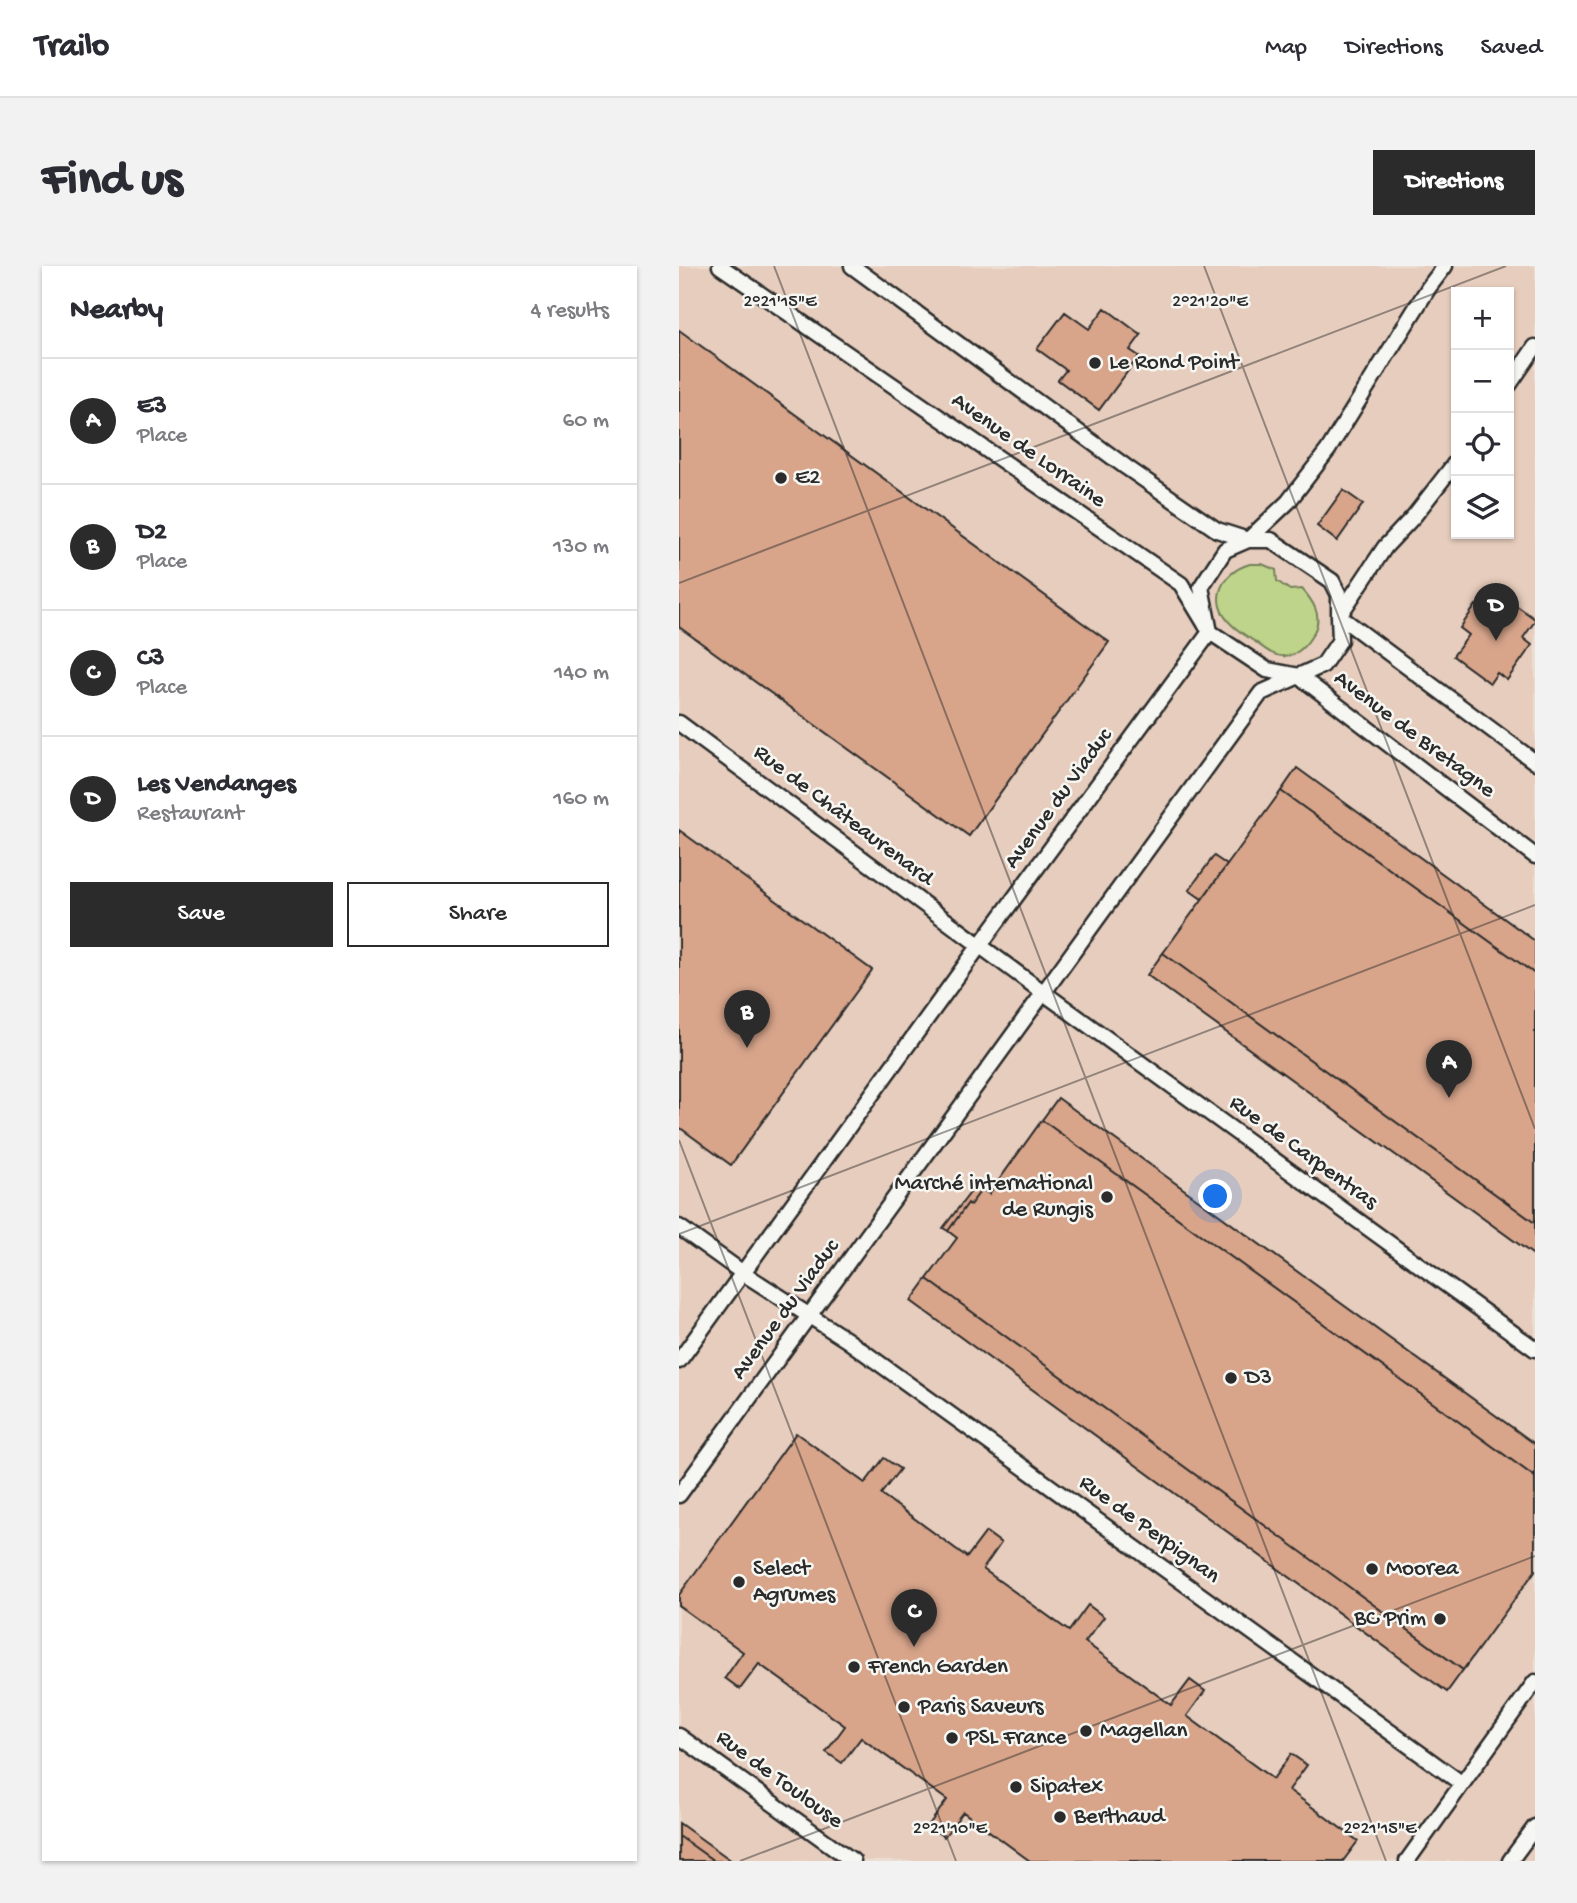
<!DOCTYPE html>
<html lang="en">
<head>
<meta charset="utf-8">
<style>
	:root { --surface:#fff; --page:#f2f2f3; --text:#2b2b33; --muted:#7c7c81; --line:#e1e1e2; --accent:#2b2b2b }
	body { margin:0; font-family:"Gochi Hand",sans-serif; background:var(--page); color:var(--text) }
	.controls { position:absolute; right:21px; top:21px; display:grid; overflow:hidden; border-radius:0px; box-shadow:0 2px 5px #0004 }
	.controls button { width:63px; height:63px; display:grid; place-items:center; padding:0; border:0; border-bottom:2px solid var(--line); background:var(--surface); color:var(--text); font:35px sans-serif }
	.you { position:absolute; left:537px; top:931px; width:24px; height:24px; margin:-18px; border:5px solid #fff; border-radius:50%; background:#1a73e8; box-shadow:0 0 0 10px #1a73e833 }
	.badge { display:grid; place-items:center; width:46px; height:46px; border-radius:50%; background:var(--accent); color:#fff; font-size:23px; font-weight:700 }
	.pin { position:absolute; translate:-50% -58px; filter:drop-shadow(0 2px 4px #0008) }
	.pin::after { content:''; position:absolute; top:37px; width:24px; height:21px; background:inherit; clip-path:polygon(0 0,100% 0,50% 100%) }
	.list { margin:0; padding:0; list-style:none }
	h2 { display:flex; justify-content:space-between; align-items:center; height:91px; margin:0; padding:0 28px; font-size:30px }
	h2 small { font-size:23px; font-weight:400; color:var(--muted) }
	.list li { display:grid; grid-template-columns:46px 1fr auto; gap:21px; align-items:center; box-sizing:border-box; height:126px; padding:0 28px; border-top:2px solid var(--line) }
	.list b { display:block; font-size:26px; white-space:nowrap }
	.list p { margin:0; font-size:23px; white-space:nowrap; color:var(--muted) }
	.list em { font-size:23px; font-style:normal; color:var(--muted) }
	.actions { display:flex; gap:14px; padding:21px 28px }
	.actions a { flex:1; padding:16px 0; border:2px solid var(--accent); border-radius:0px; text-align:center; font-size:24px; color:var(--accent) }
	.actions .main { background:var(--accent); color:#fff }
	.icon { flex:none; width:38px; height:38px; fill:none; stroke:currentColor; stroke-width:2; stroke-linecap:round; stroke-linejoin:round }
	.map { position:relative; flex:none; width:856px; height:1595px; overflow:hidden; border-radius:0px }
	header { display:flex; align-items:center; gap:42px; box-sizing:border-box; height:98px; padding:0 35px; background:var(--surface); border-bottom:2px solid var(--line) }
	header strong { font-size:33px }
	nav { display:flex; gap:38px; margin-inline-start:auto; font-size:24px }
	.intro { display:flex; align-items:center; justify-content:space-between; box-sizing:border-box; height:168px; padding:0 42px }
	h1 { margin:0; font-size:49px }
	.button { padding:18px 32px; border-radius:0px; background:var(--accent); color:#fff; font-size:24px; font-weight:700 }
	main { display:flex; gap:42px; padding:0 42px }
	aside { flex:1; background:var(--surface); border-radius:0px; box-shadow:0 2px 5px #0004 }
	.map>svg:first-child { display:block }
</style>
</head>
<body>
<header>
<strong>Trailo</strong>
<nav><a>Map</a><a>Directions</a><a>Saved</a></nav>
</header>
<div class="intro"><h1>Find us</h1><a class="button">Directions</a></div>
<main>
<aside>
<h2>Nearby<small>4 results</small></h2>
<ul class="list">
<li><span class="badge">A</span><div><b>E3</b><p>Place</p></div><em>60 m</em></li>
<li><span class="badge">B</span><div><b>D2</b><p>Place</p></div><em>130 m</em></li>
<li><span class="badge">C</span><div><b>C3</b><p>Place</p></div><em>140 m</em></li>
<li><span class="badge">D</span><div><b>Les Vendanges</b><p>Restaurant</p></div><em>160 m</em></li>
</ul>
<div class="actions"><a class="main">Save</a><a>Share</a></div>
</aside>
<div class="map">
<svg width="856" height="1595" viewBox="0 0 856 1595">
	<rect width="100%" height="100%" fill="#edded3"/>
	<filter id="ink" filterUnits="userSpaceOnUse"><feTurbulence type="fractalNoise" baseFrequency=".0143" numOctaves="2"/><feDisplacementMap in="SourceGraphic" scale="14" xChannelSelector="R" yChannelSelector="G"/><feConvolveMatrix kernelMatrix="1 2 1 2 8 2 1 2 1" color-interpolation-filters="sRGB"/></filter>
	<g filter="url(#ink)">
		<path fill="#e7cdbd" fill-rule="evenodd" d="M0,0h856v1595h-856zM777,26h53v242h-53z"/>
		<path fill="#bed48a" stroke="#74805a" stroke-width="2" d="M571,298h12l14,6 1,11 13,9 12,-1c11,12 21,27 12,43 -6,11 -14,22 -27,24 -13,2 -23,-8 -33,-15 -8,-5 -16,-10 -22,-16 -25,-23 -11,-53 18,-61z"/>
		<path fill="#d8a58b" stroke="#2b2b2b" stroke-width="2" d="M426,42l36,27 -11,15 9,6 -40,54 -41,-30 8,-10 -29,-21 28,-37 24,17z
			M0,64l430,312 -140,194 -290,-209z
			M664,224l20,14 -26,37 -20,-15z
			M820,327l36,26v2l-12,17 9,7 -25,35 -10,-7 -7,10 -37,-27 16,-21 -9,-7 16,-23 10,7z
			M618,502l238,173v33l-254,-183z
			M602,525l254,183v249l-372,-270z
			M0,564l193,140 -141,195 -52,-38z
			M535,590l13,9 -25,34 -13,-9z
			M484,687l372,270v33l-388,-281z
			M379,832l477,346v33l-493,-357z
			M363,854l493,357v94l-72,99 -536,-391 30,-41 -9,-7 20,-28 2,2 12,-16 7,5z
			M297,919l6,4 -12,16 -2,-2 -20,28 -5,-3z
			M248,1013l536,391 -16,22 -536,-391z
			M117,1167l69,50 19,-25 16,11 -19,25 86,63 19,-25 15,11 -18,26 86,62 19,-26 16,12 -19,25 86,63 19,-25 15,11 -18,25 86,63 18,-25 16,11 -18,25 69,51 -15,20h-313l-67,-49 -19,25 -16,-11 19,-26 -86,-62 -19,25 -16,-11 19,-26 -86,-62 -19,25 -15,-11 18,-26 -64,-46v-11z
			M0,1557l53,38h-18l-35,-25z
			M0,1570l35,25h-35z"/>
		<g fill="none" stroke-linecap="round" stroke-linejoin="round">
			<defs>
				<path id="lane" d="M41,0l461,318 29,48 57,38 32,6 236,180
					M173,0l274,201 91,63 31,10h23l61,41 7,14v21l196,146
					M830,119l26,-38
					M0,457l365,270 491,356
					M0,961l64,46 104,67 614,443
					M0,1095l301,-416 230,-313 -9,-45 24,-37 23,-10 40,-38 40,-52 101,-163 16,-21
					M0,1229l582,-802 62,-28 17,-25 -1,-24 46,-69 29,-31 42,-54
					M0,1470l174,125
					M728,1595l128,-179
					M831,1595l25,-34"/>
			</defs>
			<use href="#lane" stroke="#2b2b2b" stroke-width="19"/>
			<use href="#lane" stroke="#f6f6f2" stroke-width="14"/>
		</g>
	</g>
	<path fill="none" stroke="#2b2b2b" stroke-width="2" stroke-opacity="0.45" d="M95,0l612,1595M525,0l331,863M0,317l827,-317M0,874l277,721M0,968l856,-329M61,1595l795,-305"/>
	<g fill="#2b2b2b" stroke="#f6f6f2" stroke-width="2.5">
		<circle cx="416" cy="97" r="7"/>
		<circle cx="102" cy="212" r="7"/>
		<circle cx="428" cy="931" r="7"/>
		<circle cx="552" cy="1112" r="7"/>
		<circle cx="693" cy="1303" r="7"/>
		<circle cx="60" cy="1316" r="7"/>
		<circle cx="761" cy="1353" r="7"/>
		<circle cx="175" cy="1401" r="7"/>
		<circle cx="225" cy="1441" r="7"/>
		<circle cx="407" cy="1465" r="7"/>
		<circle cx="273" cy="1472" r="7"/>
		<circle cx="337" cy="1521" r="7"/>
		<circle cx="381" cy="1551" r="7"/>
	</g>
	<g text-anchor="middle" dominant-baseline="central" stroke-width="5" stroke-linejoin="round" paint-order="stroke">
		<g font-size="23" fill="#2b2b2b" stroke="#f6f6f2" text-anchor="start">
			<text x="430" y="97">Le Rond Point</text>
			<text x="116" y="212">E2</text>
			<text x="414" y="918" text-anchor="end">Marché international<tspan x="414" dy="26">de Rungis</tspan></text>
			<text x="566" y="1112">D3</text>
			<text x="74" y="1303">Select<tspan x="74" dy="26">Agrumes</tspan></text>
			<text x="707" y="1303">Moorea</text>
			<text x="747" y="1353" text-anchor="end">BC Prim</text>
			<text x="189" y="1401">French Garden</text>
			<text x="239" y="1441">Paris Saveurs</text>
			<text x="421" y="1465">Magellan</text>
			<text x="287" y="1472">PSL France</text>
			<text x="351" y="1521">Sipatex</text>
			<text x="395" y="1551">Berthaud</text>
		</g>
		<g font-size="23" fill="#2b2b2b" stroke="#f6f6f2">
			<text transform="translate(349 185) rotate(35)">Avenue de Lorraine</text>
			<text transform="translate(735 469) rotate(37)">Avenue de Bretagne</text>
			<text transform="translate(380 533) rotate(-54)">Avenue du Viaduc</text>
			<text transform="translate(164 550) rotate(37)">Rue de Châteaurenard</text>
			<text transform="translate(624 887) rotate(36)">Rue de Carpentras</text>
			<text transform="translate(107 1044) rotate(-54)">Avenue du Viaduc</text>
			<text transform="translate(470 1264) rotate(36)">Rue de Perpignan</text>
			<text transform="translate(100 1514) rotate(36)">Rue de Toulouse</text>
		</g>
	</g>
	<g font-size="18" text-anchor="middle" fill="#2b2b2b" stroke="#f6f6f2" stroke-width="5" stroke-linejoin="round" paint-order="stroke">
		<text x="101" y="40">2°21'15"E</text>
		<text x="531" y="40">2°21'20"E</text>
		<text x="271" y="1567">2°21'10"E</text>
		<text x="701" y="1567">2°21'15"E</text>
	</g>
</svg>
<div class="controls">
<button>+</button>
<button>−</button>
<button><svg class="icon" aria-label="locate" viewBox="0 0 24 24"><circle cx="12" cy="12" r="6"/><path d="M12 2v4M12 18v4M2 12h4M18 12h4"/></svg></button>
<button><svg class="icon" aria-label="layers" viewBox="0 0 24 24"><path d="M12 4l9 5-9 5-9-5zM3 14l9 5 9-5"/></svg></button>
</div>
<div class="you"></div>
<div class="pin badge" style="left:770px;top:832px">A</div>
<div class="pin badge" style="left:68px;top:782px">B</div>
<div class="pin badge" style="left:235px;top:1381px">C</div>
<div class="pin badge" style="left:817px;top:375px">D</div>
</div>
</main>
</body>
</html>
